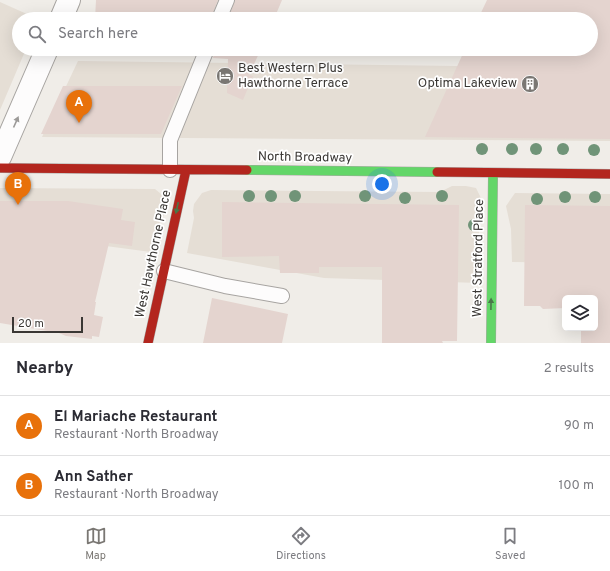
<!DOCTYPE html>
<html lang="en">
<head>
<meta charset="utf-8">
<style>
	:root { --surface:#fff; --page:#f2f2f3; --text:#2b2b33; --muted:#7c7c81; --line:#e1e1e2; --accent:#7a7773 }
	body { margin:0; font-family:Overpass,sans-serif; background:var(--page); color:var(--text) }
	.controls { position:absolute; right:12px; bottom:12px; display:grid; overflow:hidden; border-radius:6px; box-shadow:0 4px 16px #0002 }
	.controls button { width:36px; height:36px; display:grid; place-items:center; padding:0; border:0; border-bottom:1px solid var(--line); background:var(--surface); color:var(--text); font:20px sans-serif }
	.scale { position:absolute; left:12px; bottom:10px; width:71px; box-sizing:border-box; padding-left:4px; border:2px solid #3a3734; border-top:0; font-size:11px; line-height:14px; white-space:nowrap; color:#3a3734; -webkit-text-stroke:3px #fff; paint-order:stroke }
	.you { position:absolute; left:382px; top:184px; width:14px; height:14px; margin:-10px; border:3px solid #fff; border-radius:50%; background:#1a73e8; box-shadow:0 0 0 6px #1a73e833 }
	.badge { display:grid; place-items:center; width:26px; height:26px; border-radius:50%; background:var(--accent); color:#fff; font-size:13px; font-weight:700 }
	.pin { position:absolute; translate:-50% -33px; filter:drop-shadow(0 1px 2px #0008) }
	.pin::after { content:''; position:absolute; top:21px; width:14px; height:12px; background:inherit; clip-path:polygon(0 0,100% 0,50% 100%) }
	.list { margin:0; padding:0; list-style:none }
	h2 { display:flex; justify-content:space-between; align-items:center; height:52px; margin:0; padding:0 16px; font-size:17px }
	h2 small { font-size:13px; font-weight:400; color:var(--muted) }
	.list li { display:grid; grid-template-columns:26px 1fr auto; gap:12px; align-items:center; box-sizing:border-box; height:60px; padding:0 16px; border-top:1px solid var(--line) }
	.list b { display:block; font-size:15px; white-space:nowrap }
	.list p { margin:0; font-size:13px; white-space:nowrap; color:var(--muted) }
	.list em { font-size:13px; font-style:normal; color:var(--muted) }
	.icon { flex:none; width:22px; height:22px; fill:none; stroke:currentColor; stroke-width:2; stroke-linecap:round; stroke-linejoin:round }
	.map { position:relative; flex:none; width:610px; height:343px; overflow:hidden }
	.search { position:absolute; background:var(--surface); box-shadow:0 4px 16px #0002; left:12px; right:12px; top:12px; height:44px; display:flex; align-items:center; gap:10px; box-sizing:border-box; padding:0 14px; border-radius:22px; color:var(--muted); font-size:15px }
	.sheet { height:172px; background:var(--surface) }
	nav { display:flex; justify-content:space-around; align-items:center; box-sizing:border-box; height:56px; border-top:1px solid var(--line); background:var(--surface); font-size:11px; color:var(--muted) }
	nav a { display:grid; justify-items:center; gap:2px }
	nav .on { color:var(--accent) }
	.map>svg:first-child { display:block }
</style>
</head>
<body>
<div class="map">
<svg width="610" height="343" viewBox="0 0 610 343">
	<rect width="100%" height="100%" fill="#f0ede8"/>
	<path fill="#e5ded5" d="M0,2l38,17h-19v30h7l-26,61z
		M78,61l532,7v73l-568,-4z
		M452,186h14l10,2 6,12v10l-3,8v65l-155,-5 -137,-25 7,-35 -1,-7 1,-7 8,-11 9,-3 229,2z
		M0,188l155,1 11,9 -2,17 -8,14 -5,23 -113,-15 -38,79z
		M515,193l95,1v69l-98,-1 -1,-33 -5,-23z"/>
	<path fill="#e4d4cf" d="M96,0h122l-7,19h-116z
		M235,0h47l-8,19h-46z
		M487,0h123v139l-185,-2 40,-88h126v-30h-113z
		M108,49h90l-3,7z
		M215,49h46l-12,26 4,1 -10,24 -16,-7 1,-34 -15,-1z
		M63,86h119l-21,48h-120z
		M0,201h68l55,8 -2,11 14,2 -3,24 -23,-3 -14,59h1l-2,13 9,2 -4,20 -7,-1v3l-26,-3 -7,-3 -59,-10z
		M222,202l237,3 -2,136h-15l1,2h-61v-76h-63v6h-39l-1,-17 -57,1z
		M525,205l85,1v137h-29v-15h14v-30h-30v10l-22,1 -3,-3h-16z
		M212,298l76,16 -6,29h-79z"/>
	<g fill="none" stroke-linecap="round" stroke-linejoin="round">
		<defs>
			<path id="lane" d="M219,19l8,-19
				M170,170v-30l37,-91
				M164,271l61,15 57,10"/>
			<path id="street" d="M61,19l8,-19
				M0,157l47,-108"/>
			<path id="fast" d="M247,170l190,2
				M491,343l2,-169"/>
			<path id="jam" d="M0,168l247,2
				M437,172l173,2
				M148,343l38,-173"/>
		</defs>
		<use href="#lane" stroke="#a7a4a1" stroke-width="16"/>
		<use href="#street" stroke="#a7a4a1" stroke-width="24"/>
		<use href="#fast" stroke="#a7a4a1" stroke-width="10"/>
		<use href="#jam" stroke="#a7a4a1" stroke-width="10"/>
		<use href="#lane" stroke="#fdfcfc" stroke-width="14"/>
		<use href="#street" stroke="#fdfcfc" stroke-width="22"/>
		<use href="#fast" stroke="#63d668" stroke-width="9"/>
		<use href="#jam" stroke="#b3261e" stroke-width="9"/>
	</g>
	<g fill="#709478">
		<circle cx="482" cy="149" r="6"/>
		<circle cx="512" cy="149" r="6"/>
		<circle cx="536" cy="149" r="6"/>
		<circle cx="563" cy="149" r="6"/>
		<circle cx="594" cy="150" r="6"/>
		<circle cx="249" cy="196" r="6"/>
		<circle cx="271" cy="196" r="6"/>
		<circle cx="295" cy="196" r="6"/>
		<circle cx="365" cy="196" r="6"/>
		<circle cx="442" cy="196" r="6"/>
		<circle cx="565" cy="197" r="6"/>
		<circle cx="595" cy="197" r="6"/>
		<circle cx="405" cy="198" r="6"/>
		<circle cx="537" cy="199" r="6"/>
		<circle cx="474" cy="225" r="6"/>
	</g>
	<defs><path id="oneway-solid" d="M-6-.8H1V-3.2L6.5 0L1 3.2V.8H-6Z"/></defs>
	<use fill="#9c9a98" href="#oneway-solid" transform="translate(16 122) rotate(-66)"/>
	<g fill="#4a7749">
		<use href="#oneway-solid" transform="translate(177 208) rotate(102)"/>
		<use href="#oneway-solid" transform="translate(491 304) rotate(-89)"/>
	</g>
	<defs>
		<symbol id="hotel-disc" viewBox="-11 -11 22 22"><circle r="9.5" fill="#7a7773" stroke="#fff"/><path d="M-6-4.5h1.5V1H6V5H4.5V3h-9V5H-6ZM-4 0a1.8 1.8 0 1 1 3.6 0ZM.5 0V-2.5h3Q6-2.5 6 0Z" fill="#fff"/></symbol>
		<symbol id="building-disc" viewBox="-11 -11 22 22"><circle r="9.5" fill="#7a7773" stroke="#fff"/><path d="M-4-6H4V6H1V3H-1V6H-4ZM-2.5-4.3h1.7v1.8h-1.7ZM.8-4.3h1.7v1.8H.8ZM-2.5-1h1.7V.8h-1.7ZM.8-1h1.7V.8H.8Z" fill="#fff"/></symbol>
	</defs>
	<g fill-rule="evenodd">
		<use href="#hotel-disc" x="215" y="66" width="20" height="20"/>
		<use href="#building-disc" x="520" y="74" width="20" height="20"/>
	</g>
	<g text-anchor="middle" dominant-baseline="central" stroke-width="3.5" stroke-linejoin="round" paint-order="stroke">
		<g font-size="13" fill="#3a3734" stroke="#fff" text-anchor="start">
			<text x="238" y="69">Best Western Plus<tspan x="238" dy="15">Hawthorne Terrace</tspan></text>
			<text x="517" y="84" text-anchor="end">Optima Lakeview</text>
		</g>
		<g font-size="13" fill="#3a3734" stroke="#fff">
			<text transform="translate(305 158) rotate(1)">North Broadway</text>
			<text transform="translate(154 254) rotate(-78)">West Hawthorne Place</text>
			<text transform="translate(479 258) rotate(-89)">West Stratford Place</text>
		</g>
	</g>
</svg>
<div class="controls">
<button><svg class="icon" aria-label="layers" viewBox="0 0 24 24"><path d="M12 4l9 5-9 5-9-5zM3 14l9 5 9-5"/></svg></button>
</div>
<div class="scale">20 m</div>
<div class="you"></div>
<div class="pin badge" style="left:79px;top:123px;background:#e8710a">A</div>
<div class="pin badge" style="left:18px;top:205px;background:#e8710a">B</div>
<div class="search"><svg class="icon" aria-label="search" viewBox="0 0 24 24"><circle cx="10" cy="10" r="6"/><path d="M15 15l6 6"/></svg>Search here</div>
</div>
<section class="sheet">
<h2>Nearby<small>2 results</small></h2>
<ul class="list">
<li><span class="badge" style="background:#e8710a">A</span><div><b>El Mariache Restaurant</b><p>Restaurant · North Broadway</p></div><em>90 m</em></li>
<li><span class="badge" style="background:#e8710a">B</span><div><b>Ann Sather</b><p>Restaurant · North Broadway</p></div><em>100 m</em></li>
</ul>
</section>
<nav>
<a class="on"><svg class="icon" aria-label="map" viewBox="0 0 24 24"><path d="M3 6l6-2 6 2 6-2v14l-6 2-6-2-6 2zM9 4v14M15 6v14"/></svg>Map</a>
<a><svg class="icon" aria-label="directions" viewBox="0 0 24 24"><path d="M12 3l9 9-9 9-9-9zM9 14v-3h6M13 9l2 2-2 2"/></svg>Directions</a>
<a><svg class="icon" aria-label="saved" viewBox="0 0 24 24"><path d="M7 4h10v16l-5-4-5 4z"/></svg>Saved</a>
</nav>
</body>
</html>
